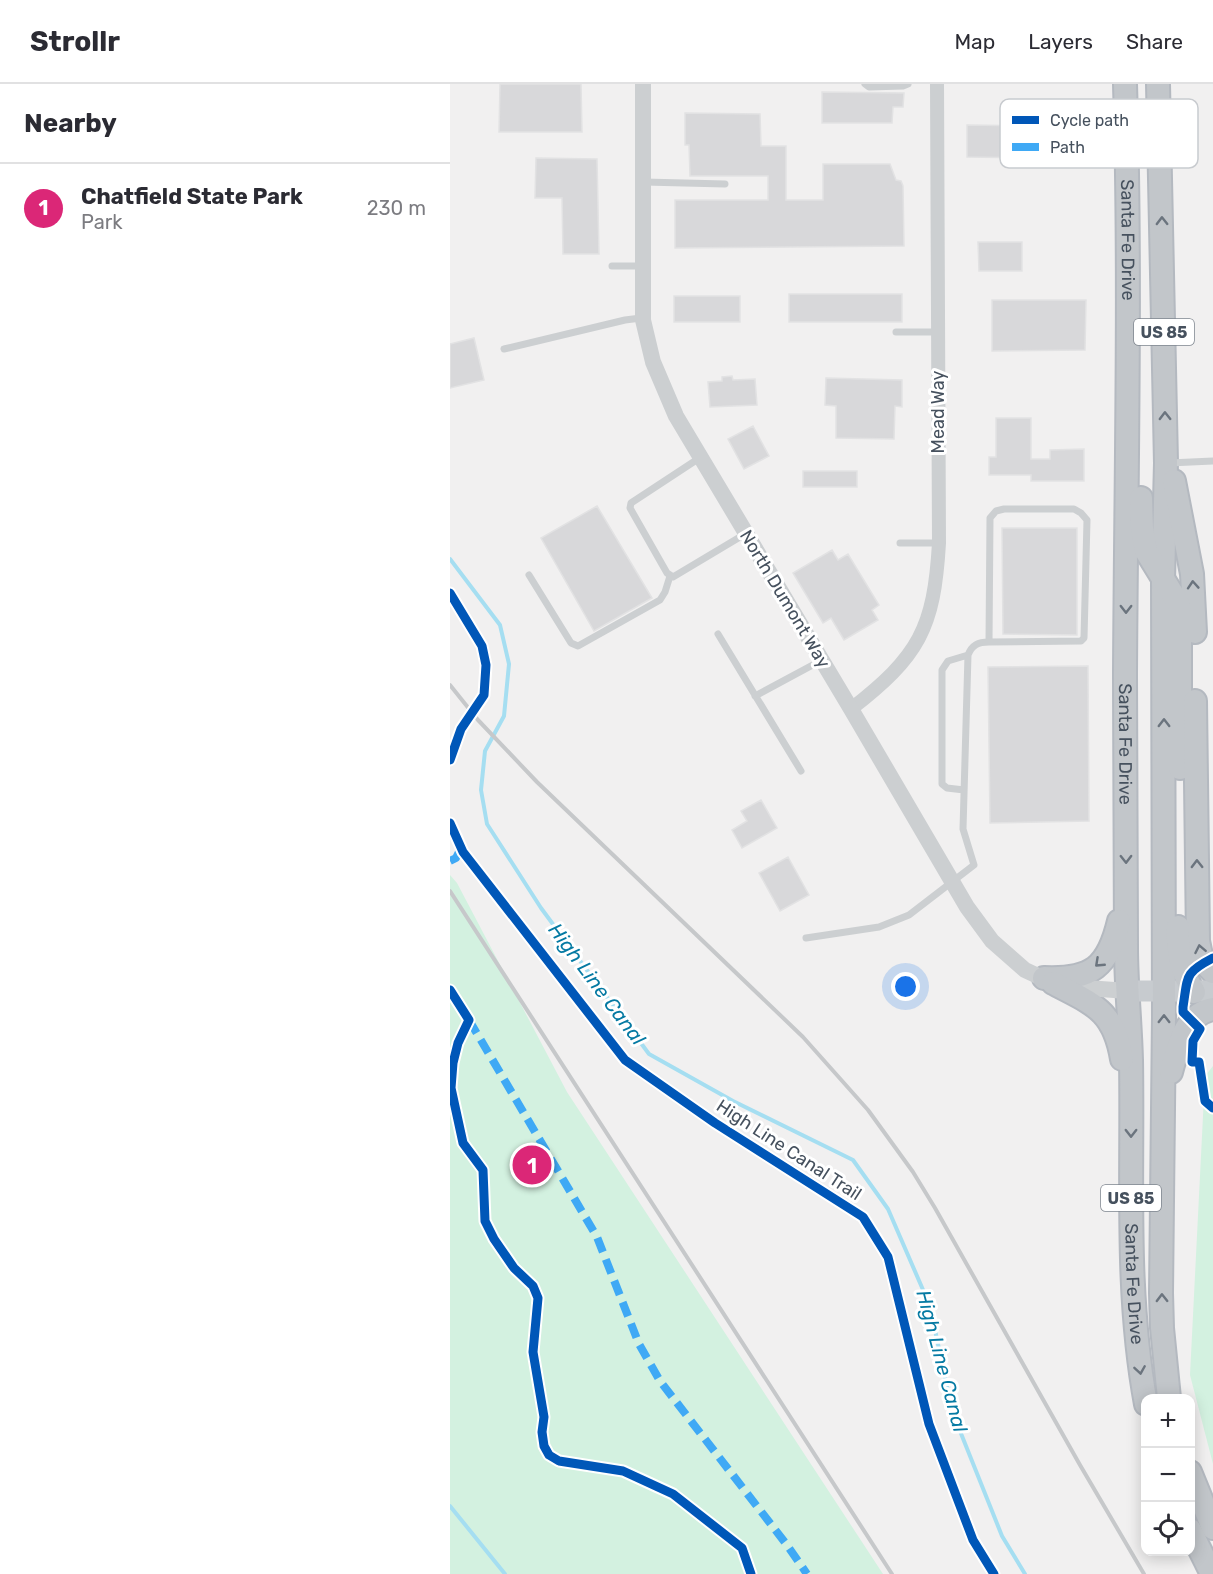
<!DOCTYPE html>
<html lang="en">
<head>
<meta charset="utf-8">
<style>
	:root { --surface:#fff; --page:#f2f2f3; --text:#2b2b33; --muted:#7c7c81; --line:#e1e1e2; --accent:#db2777 }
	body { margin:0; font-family:Rubik,sans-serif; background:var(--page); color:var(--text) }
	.controls { position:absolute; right:18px; bottom:18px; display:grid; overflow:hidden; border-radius:12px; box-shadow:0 3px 15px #0003 }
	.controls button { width:54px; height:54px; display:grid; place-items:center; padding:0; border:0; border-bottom:2px solid var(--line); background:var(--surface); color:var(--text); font:30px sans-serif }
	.you { position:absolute; left:456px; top:903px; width:21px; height:21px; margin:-15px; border:4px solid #fff; border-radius:50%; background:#1a73e8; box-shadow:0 0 0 9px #1a73e833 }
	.badge { display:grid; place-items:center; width:39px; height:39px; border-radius:50%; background:var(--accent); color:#fff; font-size:20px; font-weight:700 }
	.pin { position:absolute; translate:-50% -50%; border:3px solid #fff; box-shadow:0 2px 6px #0006 }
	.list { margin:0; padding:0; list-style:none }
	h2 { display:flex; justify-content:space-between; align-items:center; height:78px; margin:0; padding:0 24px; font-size:26px }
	h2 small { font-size:20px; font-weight:400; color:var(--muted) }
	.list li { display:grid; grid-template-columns:39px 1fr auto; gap:18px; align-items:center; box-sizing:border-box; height:90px; padding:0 24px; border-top:2px solid var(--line) }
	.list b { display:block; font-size:22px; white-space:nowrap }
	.list p { margin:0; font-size:20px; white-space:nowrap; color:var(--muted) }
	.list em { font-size:20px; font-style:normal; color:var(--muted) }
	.icon { flex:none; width:33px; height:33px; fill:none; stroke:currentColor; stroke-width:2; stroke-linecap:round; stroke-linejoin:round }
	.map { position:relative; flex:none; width:763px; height:1490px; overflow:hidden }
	header { display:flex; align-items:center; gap:36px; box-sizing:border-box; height:84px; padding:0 30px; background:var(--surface); border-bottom:2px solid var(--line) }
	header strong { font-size:28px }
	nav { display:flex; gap:33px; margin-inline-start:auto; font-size:21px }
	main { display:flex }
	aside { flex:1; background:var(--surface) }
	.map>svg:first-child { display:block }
</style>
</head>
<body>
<header>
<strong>Strollr</strong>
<nav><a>Map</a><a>Layers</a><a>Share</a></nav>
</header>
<main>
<aside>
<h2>Nearby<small></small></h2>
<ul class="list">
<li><span class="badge">1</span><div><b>Chatfield State Park</b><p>Park</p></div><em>230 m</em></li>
</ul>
</aside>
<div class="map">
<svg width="763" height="1490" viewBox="0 0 763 1490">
	<rect width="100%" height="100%" fill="#f1f0f0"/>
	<path fill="#d3f1e0" d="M0,791l7,8 110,209 316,482h-433z
		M763,982v398l-23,-89 15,-299z"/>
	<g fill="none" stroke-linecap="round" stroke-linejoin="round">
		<path stroke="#a5def1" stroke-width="4" d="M0,475l50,66 9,39 -5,52 -19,35 -4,39 6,34 54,84 108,146 84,47 120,59 35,49 42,97 22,105 50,125 23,38
			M0,1422l55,68"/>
	</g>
	<path fill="#d8d8da" stroke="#e2e2e3" stroke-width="1.5" d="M50,0h81l1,48h-83z
		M372,8l82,1 -1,14h-10l-1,16h-70z
		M235,29l75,1 1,32h25v54h37v-36h67l6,16 5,1 2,5 1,60 -229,2v-48h93v-24h-78l-1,-31h-4z
		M517,41l68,1v32l-68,-1z
		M86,74l61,1 2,95h-36l-1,-56h-27z
		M528,158h44v29h-43z
		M339,210h113v28h-113z
		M224,212h66v26h-66z
		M542,216h94l-1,50 -93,1z
		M24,254l10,42 -34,8v-44z
		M282,292l1,4 22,-1 2,26 -47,2 -2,-25 14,-1v-4z
		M376,294l76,2v27l-7,-1 -1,33 -58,-1v-32l-11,-1z
		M546,334h35v41h19v-9l34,-1v32h-53v-6h-42v-18h7z
		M303,342l16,30 -25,13 -16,-30z
		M353,387h54v16h-54z
		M147,422l55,92 -58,33 -53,-93z
		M552,444h75v107l-74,-1z
		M382,466l6,10 10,-6 31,51 -7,5 6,10 -34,20 -13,-22 -8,5 -30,-50z
		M638,582l1,155 -99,2 -2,-156z
		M311,716l16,28 -35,20 -10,-18 15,-9 -6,-10z
		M338,773l21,38 -29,16 -21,-38z"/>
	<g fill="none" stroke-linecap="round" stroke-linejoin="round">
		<defs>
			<g id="trunk">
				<path id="s1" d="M675,0c6,197 1,394 0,591 0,91 1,181 1,272 0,38 4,75 5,113 2,115 -6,231 15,344"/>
				<path d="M708,0l8,379 -3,117 1,437 -3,276 1,35 7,70"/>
				<path d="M724,397l18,93 3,58"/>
				<path d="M691,414l1,30 4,23 32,52 2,8v157"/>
				<path d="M745,617l3,240 4,19 11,12"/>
				<path d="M728,843c-1,22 3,45 16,65"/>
				<path d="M594,894c48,2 64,-11 75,-57"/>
				<path d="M603,899c40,21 61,27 69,76"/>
				<path d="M721,988c7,-24 13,-58 42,-63"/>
				<path d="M740,1388l23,56"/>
				<path d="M740,1446l22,44"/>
			</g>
		</defs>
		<use href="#trunk" stroke="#b4b9c0" stroke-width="26"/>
		<path stroke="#cccfd1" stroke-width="7" d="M415,0l4,3 34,-1 5,-2
			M194,98l81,2
			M162,182h30
			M446,248h42
			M54,265l121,-29 16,-2
			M251,373l-70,46 -1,5 37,65 6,4 72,-43
			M719,379l44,-2
			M450,459h39
			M79,491l42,68 7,3 82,-46 5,-8 5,-16
			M268,550l83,137
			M305,612l67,-36
			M514,706l-17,-2 -5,-4v-114l6,-9 20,-6
			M356,854l73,-11 30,-12 65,-50 -11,-36 5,-174c4,-10 10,-13 21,-13l92,-1 3,-3 3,-118 -6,-7 -7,-4h-70l-8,2 -6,7 -1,124"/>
		<path stroke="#cccfd1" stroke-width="14" d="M401,625c68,-53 83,-80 88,-166l-2,-459"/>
		<path stroke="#cccfd1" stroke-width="16" d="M193,0v236l10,42 23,54 175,293 116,198 25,34 33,29 28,13 20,4 55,4"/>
		<path stroke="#c7cbcf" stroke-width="21" d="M678,907h85"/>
		<use href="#trunk" stroke="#c2c6ca" stroke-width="22"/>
		<path stroke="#c6c8ca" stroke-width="4" d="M0,601l28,35 59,62 266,255 65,73 45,62 22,36 145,257 64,109
			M0,807l442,683"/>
		<path stroke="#3fa9f5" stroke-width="8" stroke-dasharray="15 8" stroke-linecap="butt" d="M0,777l6,-3 5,-10
			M19,936l128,217 42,107 21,37 127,164 20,29"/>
		<defs>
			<path id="cycleway" d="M0,509l32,53 4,19 -2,30 -23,34 -11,31
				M0,739l13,29 162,208 90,63 148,94 25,40 41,167 44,116 21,34
				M763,874c-29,15 -25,18 -30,49v5l17,17 -7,12 -1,21h7l6,39 8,7
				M0,906l19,30 -11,23 -5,20 -2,25 12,55 20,27 2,51 9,18 20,29 19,18 5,12 -5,54 11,65 -2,15 2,14 5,9 10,6 64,10 50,23 69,54 9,26"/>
		</defs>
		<use href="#cycleway" stroke="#fff" stroke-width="13"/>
		<use href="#cycleway" stroke="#0057b8" stroke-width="9"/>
	</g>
	<defs><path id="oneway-chevron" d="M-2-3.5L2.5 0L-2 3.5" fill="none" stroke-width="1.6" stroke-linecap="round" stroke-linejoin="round" transform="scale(1.5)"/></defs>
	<g stroke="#6b747e">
		<use href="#oneway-chevron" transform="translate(712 137) rotate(-91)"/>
		<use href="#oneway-chevron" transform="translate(715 332) rotate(-91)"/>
		<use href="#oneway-chevron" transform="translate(743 501) rotate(-94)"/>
		<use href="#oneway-chevron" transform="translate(676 525) rotate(90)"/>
		<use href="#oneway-chevron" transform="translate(714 639) rotate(-90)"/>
		<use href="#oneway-chevron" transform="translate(676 775) rotate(89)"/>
		<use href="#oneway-chevron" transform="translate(747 780) rotate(-91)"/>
		<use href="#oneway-chevron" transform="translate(750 865) rotate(-101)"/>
		<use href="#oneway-chevron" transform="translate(649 879) rotate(137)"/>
		<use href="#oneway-chevron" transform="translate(714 935) rotate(-90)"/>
		<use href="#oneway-chevron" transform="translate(681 1049) rotate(90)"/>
		<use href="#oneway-chevron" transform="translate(712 1214) rotate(-91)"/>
		<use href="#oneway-chevron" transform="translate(690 1286) rotate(81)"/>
	</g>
	<g text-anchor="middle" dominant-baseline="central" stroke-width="6" stroke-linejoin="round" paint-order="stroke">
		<g fill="#fff" stroke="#7e858e" stroke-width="1.5">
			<rect x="684" y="235" width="60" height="26" rx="4.5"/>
			<rect x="651" y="1101" width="60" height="26" rx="4.5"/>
		</g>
		<g font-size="16" font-weight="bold" fill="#46515e">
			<text x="714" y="248">US 85</text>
			<text x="681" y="1114">US 85</text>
		</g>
		<g font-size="18" fill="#46515e" stroke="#fff">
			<text stroke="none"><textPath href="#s1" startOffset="156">Santa Fe Drive</textPath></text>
			<text transform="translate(488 328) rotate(-90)">Mead Way</text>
			<text transform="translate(335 515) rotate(59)">North Dumont Way</text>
			<text stroke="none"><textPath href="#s1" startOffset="660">Santa Fe Drive</textPath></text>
			<text transform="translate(339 1066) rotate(33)">High Line Canal Trail</text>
			<text stroke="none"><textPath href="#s1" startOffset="1200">Santa Fe Drive</textPath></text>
		</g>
		<g font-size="20" font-style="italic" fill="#057aa3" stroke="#fff">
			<text transform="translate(147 900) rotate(53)">High Line Canal</text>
			<text transform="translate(492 1277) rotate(75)">High Line Canal</text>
		</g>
	</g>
	<rect x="550" y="15" width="198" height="69" rx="9" fill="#fff" stroke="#c8cbcf" stroke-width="1.5"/>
	<rect x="562" y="32" width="27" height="8" fill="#0057b8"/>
	<rect x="562" y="59" width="27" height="8" fill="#3fa9f5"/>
	<g font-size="16" fill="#46515e">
		<text x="600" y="42">Cycle path</text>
		<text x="600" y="69">Path</text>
	</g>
</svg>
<div class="controls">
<button>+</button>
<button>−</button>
<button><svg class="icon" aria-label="locate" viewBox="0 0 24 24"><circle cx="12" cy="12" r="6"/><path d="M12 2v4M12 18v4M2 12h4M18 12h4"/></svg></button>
</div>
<div class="you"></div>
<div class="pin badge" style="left:82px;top:1081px">1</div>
</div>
</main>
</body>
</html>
